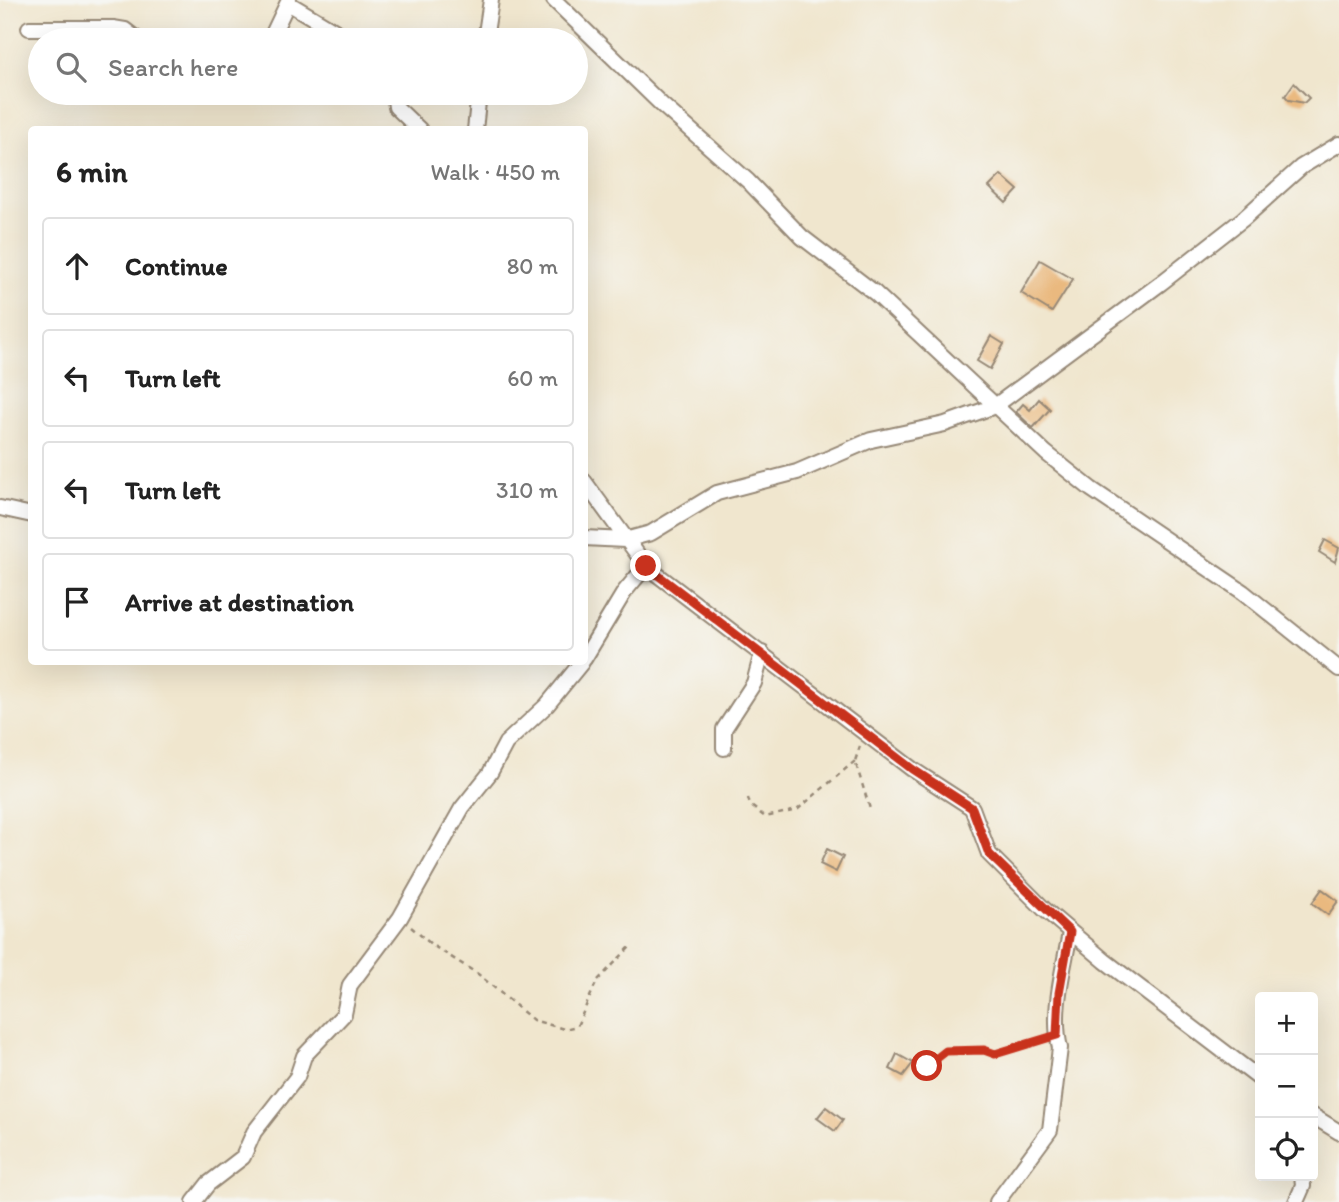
<!DOCTYPE html>
<html lang="en">
<head>
<meta charset="utf-8">
<style>
	:root { --surface:#fff; --page:#f6f6f6; --text:#222; --muted:#767676; --line:#e0e0e0 }
	body { margin:0; font-family:Itim,sans-serif; background:var(--page); color:var(--text) }
	.controls { position:absolute; right:21px; bottom:21px; display:grid; overflow:hidden; border-radius:7px; box-shadow:0 7px 28px #0002 }
	.controls button { width:63px; height:63px; display:grid; place-items:center; padding:0; border:0; border-bottom:2px solid var(--line); background:var(--surface); color:var(--text); font:35px sans-serif }
	.stop { position:absolute; width:21px; height:21px; margin:-16px; border:5px solid #c8321e; border-radius:50%; background:#fff }
	.stop.end { background:#c8321e; border-color:#fff; box-shadow:0 2px 7px #0008 }
	.list { margin:0; padding:0; list-style:none }
	h2 { display:flex; justify-content:space-between; align-items:center; height:91px; margin:0; padding:0 28px; font-size:30px }
	h2 small { font-size:23px; font-weight:400; color:var(--muted) }
	.list li { display:grid; grid-template-columns:46px 1fr auto; gap:21px; align-items:center; box-sizing:border-box; height:98px; margin:0 14px 14px; padding:0 14px; border:2px solid var(--line); border-radius:7px }
	.list b { display:block; font-size:26px; white-space:nowrap }
	.list em { font-size:23px; font-style:normal; color:var(--muted) }
	.icon { flex:none; width:38px; height:38px; fill:none; stroke:currentColor; stroke-width:2; stroke-linecap:round; stroke-linejoin:round }
	.map { position:relative; flex:none; width:1339px; height:1202px; overflow:hidden }
	.search { position:absolute; background:var(--surface); box-shadow:0 7px 28px #0002; left:28px; top:28px; width:560px; height:77px; display:flex; align-items:center; gap:18px; box-sizing:border-box; padding:0 24px; border-radius:38px; color:var(--muted); font-size:26px }
	.panel { position:absolute; background:var(--surface); box-shadow:0 7px 28px #0002; left:28px; top:126px; width:560px; height:539px; border-radius:7px }
	.map>svg:first-child { display:block }
</style>
</head>
<body>
<div class="map">
<svg width="1339" height="1202" viewBox="0 0 1339 1202">
	<rect width="100%" height="100%" fill="#f6f6f2"/>
	<filter id="ink" filterUnits="userSpaceOnUse"><feTurbulence type="fractalNoise" baseFrequency=".0143" numOctaves="2"/><feDisplacementMap in="SourceGraphic" scale="14" xChannelSelector="R" yChannelSelector="G"/><feConvolveMatrix kernelMatrix="1 2 1 2 8 2 1 2 1" color-interpolation-filters="sRGB"/></filter>
	<filter id="wash" filterUnits="userSpaceOnUse"><feTurbulence type="fractalNoise" baseFrequency=".00686" numOctaves="4" result="noise"/><feDisplacementMap in="SourceGraphic" scale="28" xChannelSelector="R" yChannelSelector="G"/><feGaussianBlur stdDeviation="1.57" result="paint"/><feColorMatrix in="noise" values="0 0 0 0 0 0 0 0 0 0 0 0 0 0 0 0 0 1.4 0 .05"/><feComposite in="paint" operator="in"/></filter>
	<g filter="url(#wash)">
		<rect width="100%" height="100%" fill="#f0e6ce"/>
		<g id="blocks">
			<path fill="#eab97f" d="M1294,83l15,15 -5,5 -15,-3 -4,-4z
				M1001,175l17,15 -12,13 -17,-16z
				M1040,260l33,19 -21,33 -31,-19z
				M991,336l13,8 -14,25 -13,-8z
				M1039,399l11,10 -17,19 -17,-16 7,-8 7,6z
				M1325,540l14,8 -4,14 -16,-10z
				M827,849l16,8 -7,15 -16,-8z
				M1322,889l16,12 -10,14 -16,-12z
				M897,1054l16,9 -10,13 -13,-7z
				M826,1107l17,13 -8,11 -18,-13z"/>
		</g>
	</g>
	<g filter="url(#ink)">
		<use href="#blocks" fill-opacity="0" stroke="#968876" stroke-width="2"/>
		<g fill="none" stroke-linecap="round" stroke-linejoin="round">
			<defs>
				<path id="minor" d="M554,0l107,104 87,77 54,56 73,56 171,160 45,36 152,103 96,77
					M288,3l62,37
					M29,28h84l12,2 13,10
					M270,40l19,-40
					M485,40l6,-40
					M394,93l2,14 24,23
					M475,130l4,-37
					M584,481l62,85 -21,25 -41,68
					M0,508l32,7
					M584,538l41,2 26,-7 66,-40 80,-21 74,-32 74,-16 50,-18 166,-123 82,-64 58,-52 38,-23
					M646,566l266,203 60,39 17,46 55,55 61,52 155,118
					M724,748v-19l30,-46 8,-30
					M1313,1116l26,16
					M194,1202l14,-18 35,-27 11,-25 43,-55 7,-21 40,-42 6,-29 50,-67 62,-110 28,-35 16,-30 41,-38 35,-43
					M997,1202l53,-72 10,-82c-9,-37 4,-79 10,-116
					M1296,1202l7,-16 -1,-10"/>
			</defs>
			<use href="#minor" stroke="#968876" stroke-width="18"/>
			<path stroke="#968876" stroke-width="2.5" stroke-dasharray="5 5" stroke-linecap="butt" d="M860,746l-5,15 15,48
				M748,798l2,7 15,12 32,-7 58,-49
				M411,927l21,18 46,29 55,46 31,9 13,-3 20,-45 34,-35
				M915,1075l31,-24 38,-1 11,4 52,-16"/>
			<use href="#minor" stroke="#fff" stroke-width="14"/>
		</g>
	</g>
	<g fill="none" stroke-linecap="round" stroke-linejoin="round" filter="url(#ink)">
		<path stroke="#c8321e" stroke-width="9" d="M646,566l266,203 60,39 17,46 81,78 -11,61 -2,42 -62,19 -11,-4 -38,1 -19,15"/>
	</g>
</svg>
<div class="controls">
<button>+</button>
<button>−</button>
<button><svg class="icon" aria-label="locate" viewBox="0 0 24 24"><circle cx="12" cy="12" r="6"/><path d="M12 2v4M12 18v4M2 12h4M18 12h4"/></svg></button>
</div>
<div class="stop" style="left:927px;top:1066px"></div>
<div class="stop end" style="left:646px;top:566px"></div>
<div class="search"><svg class="icon" aria-label="search" viewBox="0 0 24 24"><circle cx="10" cy="10" r="6"/><path d="M15 15l6 6"/></svg>Search here</div>
<section class="panel">
<h2>6 min<small>Walk · 450 m</small></h2>
<ul class="list">
<li><svg class="icon" aria-label="ahead" viewBox="0 0 24 24"><path d="M12 20V5M6 11l6-6 6 6"/></svg><div><b>Continue</b></div><em>80 m</em></li>
<li><svg class="icon" aria-label="left" viewBox="0 0 24 24"><path d="M17 20v-9H6M10 6l-5 5 5 5"/></svg><div><b>Turn left</b></div><em>60 m</em></li>
<li><svg class="icon" aria-label="left" viewBox="0 0 24 24"><path d="M17 20v-9H6M10 6l-5 5 5 5"/></svg><div><b>Turn left</b></div><em>310 m</em></li>
<li><svg class="icon" aria-label="arrive" viewBox="0 0 24 24"><path d="M6 21V4h12l-3 4 3 4H6"/></svg><div><b>Arrive at destination</b></div></li>
</ul>
</section>
</div>
</body>
</html>
